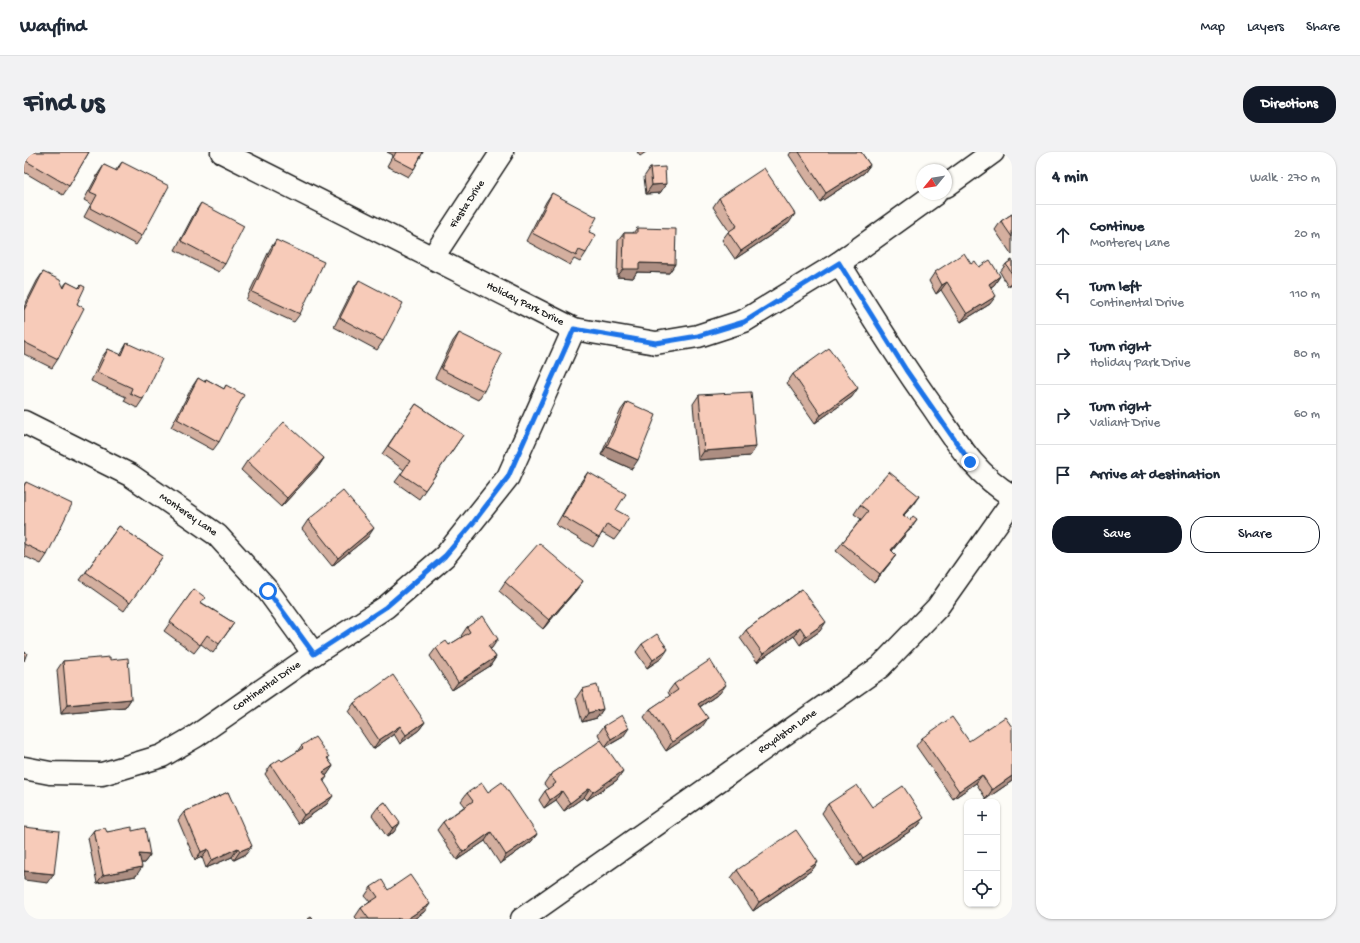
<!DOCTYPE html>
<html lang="en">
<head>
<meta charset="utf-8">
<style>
	:root { --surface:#fff; --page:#f2f2f3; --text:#1f2937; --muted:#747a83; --line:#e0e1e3; --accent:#111827 }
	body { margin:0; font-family:"Gochi Hand",sans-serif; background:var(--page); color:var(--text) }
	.controls { position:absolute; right:12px; bottom:12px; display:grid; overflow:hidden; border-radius:8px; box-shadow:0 1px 3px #0004 }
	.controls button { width:36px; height:36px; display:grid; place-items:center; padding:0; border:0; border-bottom:1px solid var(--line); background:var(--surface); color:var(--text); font:20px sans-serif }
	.compass { position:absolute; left:892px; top:12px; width:36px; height:36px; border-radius:50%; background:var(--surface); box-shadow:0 1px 3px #0004; rotate:240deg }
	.stop { position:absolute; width:12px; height:12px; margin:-9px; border:3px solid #1a73e8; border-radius:50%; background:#fff }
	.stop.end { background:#1a73e8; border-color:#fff; box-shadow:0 1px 4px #0008 }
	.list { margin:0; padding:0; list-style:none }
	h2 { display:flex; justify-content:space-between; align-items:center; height:52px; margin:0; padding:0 16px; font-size:17px }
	h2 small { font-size:13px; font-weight:400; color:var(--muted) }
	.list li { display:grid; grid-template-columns:26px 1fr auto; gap:12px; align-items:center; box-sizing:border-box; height:60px; padding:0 16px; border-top:1px solid var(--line) }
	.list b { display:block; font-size:15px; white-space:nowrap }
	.list p { margin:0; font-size:13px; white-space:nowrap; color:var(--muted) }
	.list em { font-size:13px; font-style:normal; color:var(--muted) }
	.actions { display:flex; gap:8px; padding:12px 16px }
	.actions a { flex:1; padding:9px 0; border:1px solid var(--accent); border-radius:16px; text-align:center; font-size:14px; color:var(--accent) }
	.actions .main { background:var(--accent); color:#fff }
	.icon { flex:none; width:22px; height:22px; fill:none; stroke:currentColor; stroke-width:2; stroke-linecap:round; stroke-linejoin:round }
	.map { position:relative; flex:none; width:988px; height:767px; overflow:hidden; border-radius:16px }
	header { display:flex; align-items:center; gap:24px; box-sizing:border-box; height:56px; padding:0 20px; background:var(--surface); border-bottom:1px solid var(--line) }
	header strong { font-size:19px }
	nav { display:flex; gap:22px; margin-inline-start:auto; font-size:14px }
	.intro { display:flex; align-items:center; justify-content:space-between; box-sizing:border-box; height:96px; padding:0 24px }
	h1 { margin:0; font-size:28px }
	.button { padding:10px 18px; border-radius:16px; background:var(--accent); color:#fff; font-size:14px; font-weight:700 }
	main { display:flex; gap:24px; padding:0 24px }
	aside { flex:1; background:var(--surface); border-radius:16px; box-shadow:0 1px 3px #0004 }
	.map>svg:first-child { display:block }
</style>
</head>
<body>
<header>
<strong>Wayfind</strong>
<nav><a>Map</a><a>Layers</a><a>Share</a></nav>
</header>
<div class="intro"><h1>Find us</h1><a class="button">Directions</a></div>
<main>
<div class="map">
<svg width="988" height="767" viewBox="0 0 988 767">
	<rect width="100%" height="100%" fill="#fdfcf7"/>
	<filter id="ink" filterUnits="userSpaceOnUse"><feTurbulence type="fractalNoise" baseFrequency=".025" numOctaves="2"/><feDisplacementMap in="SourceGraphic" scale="8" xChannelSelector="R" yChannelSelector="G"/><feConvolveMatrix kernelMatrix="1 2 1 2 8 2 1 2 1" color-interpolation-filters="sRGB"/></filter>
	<g filter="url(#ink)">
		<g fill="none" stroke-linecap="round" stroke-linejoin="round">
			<defs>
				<g id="minor">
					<path id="s1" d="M198,0l352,177 82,14 42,-7 46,-15 95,-58 96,-69"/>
					<path d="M922,34l47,-34"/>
					<path id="s2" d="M409,105l69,-105"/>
					<path d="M815,111c30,49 60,97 93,143 24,35 43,68 80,90"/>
					<path id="s3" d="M0,270l106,53 87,60 51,56 46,63"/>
					<path id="s4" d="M0,616l26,5 52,1 60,-18 34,-20 118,-82 72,-47 59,-51 63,-79 66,-148"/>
					<path id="s5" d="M498,767l358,-252 57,-59 75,-106"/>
				</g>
			</defs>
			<use href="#minor" stroke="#1c1c1c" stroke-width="25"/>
			<use href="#minor" stroke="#fdfcf7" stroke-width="22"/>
		</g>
		<path fill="#d4af9f" stroke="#1c1c1c" d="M6,0h59l-20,34 -6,9 -39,-23v-9z
			M363,0h36l-9,17 -6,8 -21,-11 6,-11z
			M613,0h9l-6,4z
			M767,0h70l9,13 -6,8 -44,29 -31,-47z
			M98,10l20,74 -6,9 -52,-28 7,-13 -7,-4 14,-26 6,-9 11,6z
			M626,16l16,16 -6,9 -14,1 -2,-17z
			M528,41l37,39 -3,21 -6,9 -6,-3 -4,6 -44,-24 20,-39z
			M695,46l70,25 -54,36 -13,-19 6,-8 1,-1 -16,-24z
			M177,51l24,61 -6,8 -44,-22 20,-38z
			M988,62v41l-17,-25 6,-9z
			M613,76l38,36 -6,9 -32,-1 -4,6 -16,-1 1,-36 6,-8h9z
			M252,88l24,74 -6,8 -48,-22 24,-51z
			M988,108v24l-4,2 -8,-14 6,-8z
			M947,112l29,12 -6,9 -3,2 -1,17 -29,18 -20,-32 -5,4 -7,-13 6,-9z
			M19,120l20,15 4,-5 11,6 3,-3 -4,19 -19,55 -6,9 -28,-14v-47l13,-26z
			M335,128l24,61 -6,9 -43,-23 19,-38z
			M435,181l25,58 -6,9 -43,-22 18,-37z
			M103,191l16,56 -6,9 -13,-7 2,-4 -35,-16 11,-24 6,-8 12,6z
			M769,222l59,23 -37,26 -28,-40z
			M174,226l6,4 2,-3 18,10 2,-4 -7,57 -6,8 -42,-23 21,-40z
			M675,243l51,61 -52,4 -5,-56z
			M603,250l5,67 -31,-14 20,-45z
			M392,252l47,31 -44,64 -24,-17 9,-12 -22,-16z
			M300,306l-6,9 -37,40 -40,-37 6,-9z
			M564,320l28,38 4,22 -6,8 -12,-7 -9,14 -37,-22 26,-45z
			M2,330l21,73 -6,9 -17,-8v-71z
			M836,353h53l-9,10 7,13 -19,23 4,4 -6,8 -16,20 -38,-32 6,-8 19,-24 -7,-5z
			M284,368l60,17 -36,29 -30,-37z
			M95,374l44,30 -39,55 -44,-31z
			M481,430l72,7 -34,40 -44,-38z
			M170,437l8,14 32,20 -21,30 -12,-9 -7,9 -30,-22z
			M778,437l18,42 -20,14 -6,-9 -37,26 -17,-24 6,-8z
			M443,475l25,21 -2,1 6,8 -6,9 -38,24 -22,-34 6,-8 13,-3 13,-8 -1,-1z
			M618,492l20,14 -15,10 -11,-16z
			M86,508l21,39 -6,9 -64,6 -4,-44 6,-9z
			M650,532l46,9 -20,14 2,20 -36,24 -22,-34 6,-8 20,-13 -2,-4z
			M558,537l21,20 -6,9 -15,4 -6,-24z
			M330,551l71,19 -6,8 -19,14 -6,-10 -21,15 -25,-37z
			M580,574l19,11 -17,10 11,33 -30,20 -3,-3 -20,14 -8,-11 -12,8 -5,-8 6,-9 3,-2 -4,-5 6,-9 52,-33 -4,-8z
			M898,586l47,3 43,40 -26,18 -10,-16 -23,16 -37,-53z
			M277,594l28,11 -1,2 5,7 -7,10 1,1 -3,4 3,23 -29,20 -33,-50 6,-9 11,-4 15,-9z
			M204,640l18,62 -12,6 -2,-3 -26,11 -4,-11 -7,3 -17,-40 6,-8z
			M464,640l49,42 -6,8 -31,22 -15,-23 -28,19 -20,-30 6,-8 22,-16 -4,-5 6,-8z
			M361,650l9,30 -7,5 -15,-22 6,-8z
			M804,652l44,3 52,11 -6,8 -61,40 -35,-53z
			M70,678l13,2 25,-1 18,24 -6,8h-3l-5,13 -39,7 -9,-45z
			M794,710l-6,8 -59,41 -22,-33 6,-8z
			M347,735l17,3 36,22 -10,7h-57l-2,-2 6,-9 9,-6 -5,-6z"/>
		<path fill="#ad8e82" stroke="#1c1c1c" d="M846,13l-6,8 -44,29 6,-9z
			M642,32l-6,9 -14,1 6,-9z
			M771,62l-6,9 -54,36 6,-8z
			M615,111l36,1 -6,9 -32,-1 -4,6 -16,-1 6,-8z
			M976,124l-6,9 -11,7 6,-8z
			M988,129v3l-4,2z
			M923,130l-6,8 -5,4 6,-9z
			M972,144l-6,8 -29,18 6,-8z
			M834,236l-6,9 -37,26 6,-8z
			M583,294l31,14 -6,9 -31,-14z
			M732,295l-6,9 -52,4 6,-9z
			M300,306l-6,9 -37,40 6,-9z
			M895,344l-6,9 -16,18 6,-8z
			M893,367l-6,9 -26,31 6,-9z
			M350,376l-6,9 -36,29 6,-8z
			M872,403l-6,8 -16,20 6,-9z
			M559,429l-6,8 -34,40 6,-9z
			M802,470l-6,9 -20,14 6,-9z
			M776,475l-6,9 -37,26 6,-8z
			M474,487l-6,9 -10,6 6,-8z
			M644,497l-6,9 -15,10 6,-8z
			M472,505l-6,9 -38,24 6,-8z
			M702,533l-6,8 -28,19 6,-8z
			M107,547l-6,9 -64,6 6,-9z
			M579,557l-6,9 -15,4 6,-9z
			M684,566l-6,9 -36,24 6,-9z
			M401,570l-6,8 -19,14 6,-9z
			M376,574l-6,8 -21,15 6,-9z
			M605,576l-6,9 -18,10 6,-8z
			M309,614l-6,9 -10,6 6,-9z
			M599,619l-6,9 -30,20 6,-8z
			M958,623l-6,8 -23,16 6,-8z
			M988,624v5l-26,18 6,-9z
			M566,636l-6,9 -20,14 6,-8z
			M538,639l-6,9 -12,8 6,-8z
			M309,644l-6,8 -29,20 6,-9z
			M900,666l-6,8 -61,40 6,-8z
			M376,671l-6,9 -7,5 6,-9z
			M467,680l-6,9 -28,19 6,-8z
			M513,682l-6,8 -31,22 6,-9z
			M228,694l-6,8 -12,6 6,-9z
			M214,696l-6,9 -26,11 6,-8z
			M184,697l-6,8 -7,3 6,-8z
			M115,702l11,1 -6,8h-11z
			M794,710l-6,8 -59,41 6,-9z
			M118,715l-6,9 -39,7 6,-8z
			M0,719l30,3 -6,9 -24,-3z
			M406,752l-6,8 -10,7h-7z"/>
		<path fill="#f7cbb9" stroke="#1c1c1c" d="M7,0h58l-20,34 -43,-25z
			M372,0h27l-9,17 -21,-11z
			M775,0h62l9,13 -44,28z
			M98,10l47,24 -27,50 -52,-28 7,-13 -7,-3 14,-27 13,6z
			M641,15l1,17 -14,1 -2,-17z
			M740,16l31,46 -54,37 -13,-19 9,-6 -18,-28z
			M528,41l45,24 -8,15 7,3 -10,18 -7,-3 -3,6 -44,-23z
			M177,51l43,23 -19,38 -44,-23z
			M988,62v23l-11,-16z
			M613,76l39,1 -1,35 -36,-1v6h-16l1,-36h13z
			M252,88l48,22 -24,52 -48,-22z
			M940,101l7,11 4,-3 4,6 11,-7 10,16 -11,8 7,12 -29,18 -20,-32 -5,3 -7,-13z
			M988,108v14l-6,-10z
			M19,120l17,8 4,8 3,-6 12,6 2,-3 4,2 -8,17 7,4 -26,51 -34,-17v-32z
			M335,128l44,23 -20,38 -43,-23z
			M435,181l43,21 -18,37 -43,-22z
			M103,191l35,16 -19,40 -13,-6 2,-5 -35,-16 11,-23 14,6z
			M805,196l29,40 -37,27 -28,-41z
			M174,226l7,4 1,-3 18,10 2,-4 18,10 -25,47 -42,-23z
			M727,240l5,55 -52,4 -5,-56z
			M603,250l29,13 -18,45 -31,-14z
			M392,252l47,31 -38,55 -24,-16 9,-13 -22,-15z
			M260,270l40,36 -37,40 -40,-37z
			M564,320l38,22 -10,16 13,7 -9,15 -13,-8 -8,14 -37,-22z
			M865,320l30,24 -16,19 7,5 3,-4 4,3 -26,31 5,5 -16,19 -38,-31 26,-32 -8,-6z
			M2,330l46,22 -25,51 -23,-11v-58z
			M319,339l31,37 -36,30 -30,-38z
			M95,374l44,30 -33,47 -44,-31z
			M515,391l44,38 -34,39 -44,-38z
			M170,437l12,9 -6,4 34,21 -15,21 -12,-9 -7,10 -30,-23z
			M778,437l24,33 -20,14 -6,-9 -37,27 -17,-24z
			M459,464l15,23 -10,7 8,11 -38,25 -22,-34 10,-7 3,4 21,-13 -3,-5z
			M633,482l11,15 -15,11 -11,-16z
			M0,500l3,1 -3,8z
			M86,505v3l18,-2 3,41 -64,6 -4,-44z
			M686,508l16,25 -28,19 10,14 -36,24 -22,-33 28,-19 -4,-6z
			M369,523l32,47 -19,13 -6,-9 -21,14 -25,-37z
			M573,533l6,24 -15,4 -6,-24z
			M598,563l7,13 -18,11 -7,-13z
			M928,565l17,24 36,-24 7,10v49l-20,14 -10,-15 -23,16 -37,-53z
			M291,585l14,20 -2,1 6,8 -10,6 4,5 -4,3 10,16 -29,19 -33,-50 9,-6 2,2 21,-13 -2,-2z
			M577,588l22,31 -30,21 -3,-4 -20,15 -8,-12 -12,9 -5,-9 11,-8 -6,-8z
			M478,630l35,52 -31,21 -15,-23 -28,20 -20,-30 30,-21 -6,-8 15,-10 6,9z
			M833,633l15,22 31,-21 21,32 -61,40 -35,-54z
			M204,640l24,54 -12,5 -2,-3 -26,12 -4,-11 -7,3 -17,-40z
			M361,650l15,21 -7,5 -15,-21z
			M0,675l35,4 -5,43 -30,-3z
			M108,675v4l13,-3 5,27 -11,-1 3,13 -39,8 -9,-45 11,-2 2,4z
			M772,678l22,32 -59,40 -22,-32z
			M386,723l20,29 -23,15h-9v-1l-1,1h-28l-8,-11 17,-11 -7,-10 11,-7 6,10z
			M287,765l2,2h-5z"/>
	</g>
	<g fill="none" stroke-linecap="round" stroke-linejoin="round" filter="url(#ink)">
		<path stroke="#1a73e8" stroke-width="5" d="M244,439l46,63 72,-47 59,-51 28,-33 35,-46 66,-148 82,14 42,-7 46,-14 95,-59 67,107 64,92"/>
	</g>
	<g text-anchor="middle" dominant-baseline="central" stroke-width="4" stroke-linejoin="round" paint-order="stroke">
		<g font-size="11" fill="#1c1c1c" stroke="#fdfcf7">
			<text stroke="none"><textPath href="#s2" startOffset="63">Fiesta Drive</textPath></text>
			<text stroke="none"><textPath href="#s1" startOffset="339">Holiday Park Drive</textPath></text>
			<text stroke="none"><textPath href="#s3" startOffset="189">Monterey Lane</textPath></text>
			<text stroke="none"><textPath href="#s4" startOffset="267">Continental Drive</textPath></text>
			<text stroke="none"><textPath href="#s5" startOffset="325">Royalston Lane</textPath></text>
		</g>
	</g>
</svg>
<div class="controls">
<button>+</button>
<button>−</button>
<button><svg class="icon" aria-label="locate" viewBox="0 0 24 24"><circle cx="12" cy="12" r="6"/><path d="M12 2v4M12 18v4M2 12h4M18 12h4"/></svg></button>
</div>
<svg class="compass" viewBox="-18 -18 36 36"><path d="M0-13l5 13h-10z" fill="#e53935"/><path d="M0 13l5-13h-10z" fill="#747a83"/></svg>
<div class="stop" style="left:244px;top:439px"></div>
<div class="stop end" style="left:946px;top:310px"></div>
</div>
<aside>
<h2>4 min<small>Walk · 270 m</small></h2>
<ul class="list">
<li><svg class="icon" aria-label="ahead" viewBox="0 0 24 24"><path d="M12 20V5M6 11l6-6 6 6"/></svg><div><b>Continue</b><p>Monterey Lane</p></div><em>20 m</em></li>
<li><svg class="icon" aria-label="left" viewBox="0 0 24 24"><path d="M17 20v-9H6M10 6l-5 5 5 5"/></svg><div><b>Turn left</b><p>Continental Drive</p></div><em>110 m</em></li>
<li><svg class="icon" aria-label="right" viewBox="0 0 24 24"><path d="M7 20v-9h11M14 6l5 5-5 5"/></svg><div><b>Turn right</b><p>Holiday Park Drive</p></div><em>80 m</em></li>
<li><svg class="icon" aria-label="right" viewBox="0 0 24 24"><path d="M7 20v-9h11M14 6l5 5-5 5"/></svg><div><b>Turn right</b><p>Valiant Drive</p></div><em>60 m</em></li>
<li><svg class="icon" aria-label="arrive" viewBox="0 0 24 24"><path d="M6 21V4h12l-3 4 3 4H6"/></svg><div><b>Arrive at destination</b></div></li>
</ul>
<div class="actions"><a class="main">Save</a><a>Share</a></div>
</aside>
</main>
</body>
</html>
